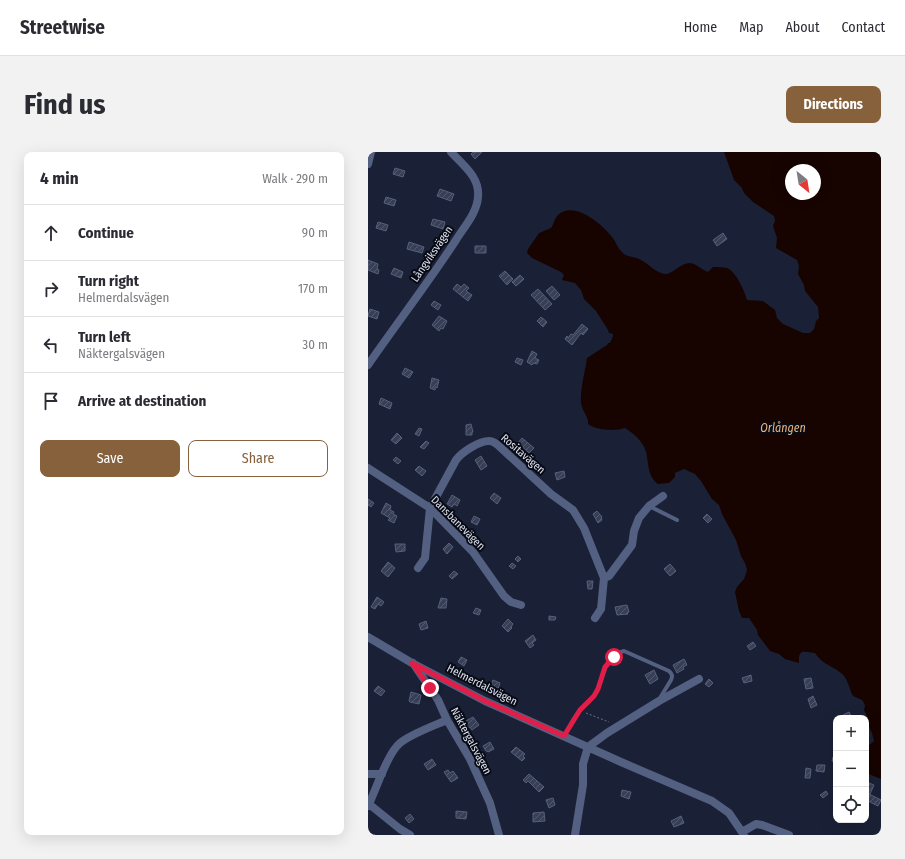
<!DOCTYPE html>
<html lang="en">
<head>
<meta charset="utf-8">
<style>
	:root { --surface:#fff; --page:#f2f2f3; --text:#2b2b33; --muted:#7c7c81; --line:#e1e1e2; --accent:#86613c }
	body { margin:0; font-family:"Fira Sans Condensed",sans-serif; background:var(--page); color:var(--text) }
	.controls { position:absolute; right:12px; bottom:12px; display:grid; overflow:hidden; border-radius:8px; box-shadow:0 4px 16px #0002 }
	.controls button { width:36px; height:36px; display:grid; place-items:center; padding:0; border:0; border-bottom:1px solid var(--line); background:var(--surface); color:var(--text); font:20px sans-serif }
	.compass { position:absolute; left:417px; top:12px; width:36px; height:36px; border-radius:50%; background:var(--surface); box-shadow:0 4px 16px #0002; rotate:150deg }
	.stop { position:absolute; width:12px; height:12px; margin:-9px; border:3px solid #e11d48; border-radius:50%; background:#fff }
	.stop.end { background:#e11d48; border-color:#fff; box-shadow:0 1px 4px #0008 }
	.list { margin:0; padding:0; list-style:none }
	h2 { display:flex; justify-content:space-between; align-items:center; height:52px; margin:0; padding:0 16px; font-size:17px }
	h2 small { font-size:13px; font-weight:400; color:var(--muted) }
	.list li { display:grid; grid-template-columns:26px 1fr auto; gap:12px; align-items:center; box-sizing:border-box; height:56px; padding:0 16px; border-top:1px solid var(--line) }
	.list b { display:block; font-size:15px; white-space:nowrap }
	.list p { margin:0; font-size:13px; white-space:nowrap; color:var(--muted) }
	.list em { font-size:13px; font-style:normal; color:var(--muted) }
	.actions { display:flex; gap:8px; padding:12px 16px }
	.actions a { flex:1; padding:9px 0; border:1px solid var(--accent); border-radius:8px; text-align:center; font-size:14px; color:var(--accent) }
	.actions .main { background:var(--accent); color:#fff }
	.icon { flex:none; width:22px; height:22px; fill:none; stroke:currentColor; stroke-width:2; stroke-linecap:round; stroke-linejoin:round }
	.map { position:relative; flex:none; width:513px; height:683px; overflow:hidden; border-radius:8px }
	header { display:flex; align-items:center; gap:24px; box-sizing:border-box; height:56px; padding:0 20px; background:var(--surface); border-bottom:1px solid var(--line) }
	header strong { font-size:19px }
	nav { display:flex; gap:22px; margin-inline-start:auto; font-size:14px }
	.intro { display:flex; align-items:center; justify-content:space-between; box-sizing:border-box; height:96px; padding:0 24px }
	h1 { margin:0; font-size:28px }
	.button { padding:10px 18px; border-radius:8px; background:var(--accent); color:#fff; font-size:14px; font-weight:700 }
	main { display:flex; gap:24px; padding:0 24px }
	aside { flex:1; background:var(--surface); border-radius:8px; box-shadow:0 4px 16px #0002 }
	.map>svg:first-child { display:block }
</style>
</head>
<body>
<header>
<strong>Streetwise</strong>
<nav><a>Home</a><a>Map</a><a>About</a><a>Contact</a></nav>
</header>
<div class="intro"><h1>Find us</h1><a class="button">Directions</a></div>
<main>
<aside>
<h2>4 min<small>Walk · 290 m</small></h2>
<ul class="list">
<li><svg class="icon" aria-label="ahead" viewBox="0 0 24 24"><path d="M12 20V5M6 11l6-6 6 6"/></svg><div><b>Continue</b></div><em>90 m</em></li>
<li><svg class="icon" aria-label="right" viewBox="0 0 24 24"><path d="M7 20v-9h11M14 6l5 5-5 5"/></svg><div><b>Turn right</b><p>Helmerdalsvägen</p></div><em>170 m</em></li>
<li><svg class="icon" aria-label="left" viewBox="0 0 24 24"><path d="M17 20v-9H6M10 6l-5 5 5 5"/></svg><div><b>Turn left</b><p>Näktergalsvägen</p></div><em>30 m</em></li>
<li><svg class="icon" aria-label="arrive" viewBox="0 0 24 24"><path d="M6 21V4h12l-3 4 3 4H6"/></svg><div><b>Arrive at destination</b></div></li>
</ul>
<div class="actions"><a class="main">Save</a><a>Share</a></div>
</aside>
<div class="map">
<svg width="513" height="683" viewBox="0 0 513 683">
	<defs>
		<pattern id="building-hatch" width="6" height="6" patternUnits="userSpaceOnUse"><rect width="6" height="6" fill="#373f57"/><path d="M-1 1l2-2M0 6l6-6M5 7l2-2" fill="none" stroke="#545a70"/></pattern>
	</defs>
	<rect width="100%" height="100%" fill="#1a2136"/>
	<path fill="#170400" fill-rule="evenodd" d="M356,0h157v627l-15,-6v-25l8,-7 -2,-8 -4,-8 -1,-9 -3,-6 1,-4 -1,-3 -2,-3 -9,-4c-4,-7 -5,-18 -12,-23 -10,-8 -18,-8 -26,-20 -11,-1 -17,-5 -16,10l-14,-4 -6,-5 -9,-3 -12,-16 -1,-5 -8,-12h-7l-3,-7 -4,-19 2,-5 7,-8 3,-9 -2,-7 -4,-7 -5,-16 -14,-26 -3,-9 -7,-6 -11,-18 -6,-7 -11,-5 -9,4v4l-6,6 -11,1c-11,-8 -9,-21 -12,-32 -3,-11 -12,-18 -21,-24 -10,3 -27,3 -37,-4 1,-7 -6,-13 -7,-21 -1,-15 4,-30 6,-45l20,-13 1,-2h2l3,-7v-2l-4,-1 -1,-3 -12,-19 -12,-12 -3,-9 -6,-7 -13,-3 2,-5 -3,-3 -29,-14 -5,-5 1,-4 11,-16 12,-5c3,-4 3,-9 7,-13 16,-15 44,9 54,22 4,4 5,11 10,15 5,6 13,4 19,8 8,4 15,13 24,14 7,1 15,-11 25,-11 7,1 12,7 18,9l5,-5c5,0 10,0 14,1 9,3 18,24 20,32l16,1 12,9 2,8 6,6 20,9h7l4,-4 2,-8 3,-3 -1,-11 -13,-16 -1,-6 -6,-11 1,-8 -2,-6 -21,-12 1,-10 -4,-12 2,-5 -1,-5 -21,-14 -9,-9 -2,-5 -8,-8zM423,18h24v24h-24z"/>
	<path fill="url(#building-hatch)" stroke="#576079" d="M105,0h9l-7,7 -4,-5z
		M27,16l10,3 -2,6 -10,-3z
		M72,37l14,5 -3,7 -14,-5z
		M18,45l10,3 -2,6 -10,-3z
		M65,67l12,3 -2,7 -12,-4z
		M10,70l10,3 -2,6 -10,-3z
		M355,81l4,6 -10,7 -4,-6z
		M41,90l15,5 -2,6 -15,-4z
		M107,94h11v7h-11z
		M0,108l10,4 -1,5 2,1 -1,4 -10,-4z
		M26,116l9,4 -2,6 -10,-4z
		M137,119l8,8 -6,6 -8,-9z
		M152,123l4,4 -8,7 -4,-4z
		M89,132l4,3 3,-3 5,4 -3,3 6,4 -4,6 -15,-12z
		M184,134l8,9 -6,5 -8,-9z
		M170,137l14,15 -7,6 -14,-15z
		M66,149l7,4 -3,5 -7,-5z
		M2,157l9,3 -2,7 -9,-3z
		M71,164l8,5 -4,8 -2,-1 -2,3 -7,-6z
		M173,165l6,5 -4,5 -6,-6z
		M214,172l6,5 -5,6 -2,-2 -9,12 -7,-6 2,-3 1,2 3,-4 2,1z
		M164,199l5,3 -2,4 4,2 -2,4 -4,-1 -1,2 -5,-3z
		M149,206l6,2 -2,5 -6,-3z
		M37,216l8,4 -4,6 -7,-4z
		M64,226l7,2 -2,8 -2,-1v3l-5,-2z
		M13,246l11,5 -2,6 -11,-5z
		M103,272l2,8h-1v3h-6v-10z
		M51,276l3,1 -3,7 -4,-2z
		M29,281l5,5 -6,6 -5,-4z
		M154,286l12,10 -5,5 -11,-10z
		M58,289l3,2 -5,6 -4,-2z
		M113,304l6,10 -6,4 -6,-10z
		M28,305l5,4 -3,3 -5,-4z
		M51,314l7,5 -4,5 -7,-6z
		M196,319l1,6 -8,3 -2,-7z
		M126,341l7,5 -4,6 -7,-6z
		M84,343l8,5 -3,6 -3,-2 -2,3 -5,-3z
		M0,347l6,4 -3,4 -3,-2z
		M18,351l5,3 -1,4 4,2 -1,2 4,2 -3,7 -6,-3 2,-2 -9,-5z
		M229,359l5,6h-1l1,3 -4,3 -5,-9z
		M339,362l5,5 -4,4 -5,-5z
		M106,364l6,3 -3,6 -6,-3z
		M81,391l4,4 -6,7 -4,-5z
		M27,392h10v7l-9,1z
		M150,404l3,3 -3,3 -3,-3z
		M20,410l7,6 -7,9 -7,-6z
		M144,411l4,3 -3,3 -4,-3z
		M302,412l6,7 -6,5 -6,-7z
		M86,419l4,3 -6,5 -3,-3z
		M219,429h6l-1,8h-4z
		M9,445l7,5 -3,4 -3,-2 -3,5 -4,-2z
		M73,446l6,1 -1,9h-8z
		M259,453l2,7 -2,1 1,1 -11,1 -2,-8z
		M108,456l5,2 -2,5 -6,-2z
		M181,464l7,1 -1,3h-6z
		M140,467l5,5 -2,3 1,1 -4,4 -6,-6z
		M58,469l2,7 -7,2 -2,-6z
		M165,483l3,5 -4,3 2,2 -4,3 -5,-7z
		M385,490l3,4 -6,4 -3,-4z
		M93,505l6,3 -3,6 -6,-4z
		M316,507l3,6 -4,2 1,2 -7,4 -4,-8z
		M286,518l4,9 -8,5 -5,-9z
		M383,523l1,6 -8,2 -2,-5z
		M443,526l2,10 -7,1 -2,-10z
		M341,527l4,4 -4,4 -4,-3z
		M125,528l7,3 -2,6 -2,-2 -2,3 -4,-2z
		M10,534l7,5 -4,5 -7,-5z
		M43,540l10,3 -2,9 -9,-2 -1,-1z
		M445,544l4,9 -6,3 -3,-9z
		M481,560l2,4 -7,2 -1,-3z
		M105,565l6,8 -7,5 -2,-3 -2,1 -3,-4 2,-1 -1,-2z
		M122,590l4,7 -6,3 -1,-1h-1l-3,-5z
		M148,595l9,7 -2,2 2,2 -3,3 -11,-9z
		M465,605h3v7l-1,-2 -3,-1z
		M64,607l4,6 -8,5 -4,-6z
		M449,613h8l-1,7 -8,-1z
		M438,616l5,1 -1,9h-5z
		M80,618l2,3 3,-2 5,7 -7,4 -7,-10z
		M161,622l15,13 -5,5 -11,-11 -2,2 -3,-3z
		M501,631l5,2 -4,9 -4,-2z
		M254,638l9,2 -2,7 -8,-3z
		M458,639l2,3 -5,4 -3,-3z
		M501,642l12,6 -3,6 -12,-6z
		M185,646l2,7 -6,3 -3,-8z
		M88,659l11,1 -1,7 -10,-1z
		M176,660l1,9 -12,1v-9z
		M42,662l4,5 -5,4 -4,-5z
		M313,664l3,7 -10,4 -3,-6z"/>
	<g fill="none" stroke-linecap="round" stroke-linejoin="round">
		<path stroke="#6a7083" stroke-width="1" stroke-dasharray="2 2" stroke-linecap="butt" d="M218,561l23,9"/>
		<path stroke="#546081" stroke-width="4" d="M281,354l28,14
			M196,584c5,-9 10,-19 17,-27 4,-4 9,-8 13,-13 10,-14 8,-41 30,-45l45,20c3,3 4,5 2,9l-11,18"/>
		<path stroke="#546081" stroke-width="8" d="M0,12l3,-12
			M0,213c29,-42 60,-82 88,-125 8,-13 21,-27 22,-43 2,-20 -15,-32 -27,-45
			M0,316l62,40 43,44 31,44 7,6 10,3
			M50,416l7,-10 5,-50 26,-48c6,-8 23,-19 33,-19 4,0 8,3 11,6l51,47 22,16 11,18 20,50 -3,31 -6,9
			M236,426l5,-2 23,-31 2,-14 5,-13 10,-12 14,-10
			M0,485l44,26 73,38 136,61 91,39 17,12 15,22
			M45,511l25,37 9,20 23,39 20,44 9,32
			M0,622h14
			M1,652l31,25 10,6
			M0,654c8,-16 19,-52 32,-63 11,-9 33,-17 47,-23
			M374,680l14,-8 6,1 27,10
			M207,683l8,-50v-21l5,-17 19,-14 52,-32 40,-22"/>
	</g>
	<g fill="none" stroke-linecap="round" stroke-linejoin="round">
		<path stroke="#e11d48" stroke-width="5" d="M62,536l-18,-25 73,38 79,35 16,-26 14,-14 4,-7 7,-22 9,-10"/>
	</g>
	<g text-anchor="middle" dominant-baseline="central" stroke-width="4" stroke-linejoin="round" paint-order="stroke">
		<g font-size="11" fill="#dde2f1" stroke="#080b14">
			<text transform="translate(64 102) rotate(-56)">Långviksvägen</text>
			<text transform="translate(155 302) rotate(41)">Rositavägen</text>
			<text transform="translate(90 371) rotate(45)">Dansbanevägen</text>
			<text transform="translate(114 533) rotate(27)">Helmerdalsvägen</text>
			<text transform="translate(103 589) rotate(62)">Näktergalsvägen</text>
		</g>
		<g font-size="12" font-style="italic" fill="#ebb47f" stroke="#080b14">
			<text x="415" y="276">Orlången</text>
		</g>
	</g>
</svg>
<div class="controls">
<button>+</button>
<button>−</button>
<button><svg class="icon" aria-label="locate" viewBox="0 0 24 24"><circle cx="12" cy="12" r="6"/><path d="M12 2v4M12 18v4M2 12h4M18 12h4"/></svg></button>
</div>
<svg class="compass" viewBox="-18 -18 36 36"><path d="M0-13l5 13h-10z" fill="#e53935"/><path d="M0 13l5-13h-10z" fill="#7c7c81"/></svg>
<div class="stop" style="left:246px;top:505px"></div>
<div class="stop end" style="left:62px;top:536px"></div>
</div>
</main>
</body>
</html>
